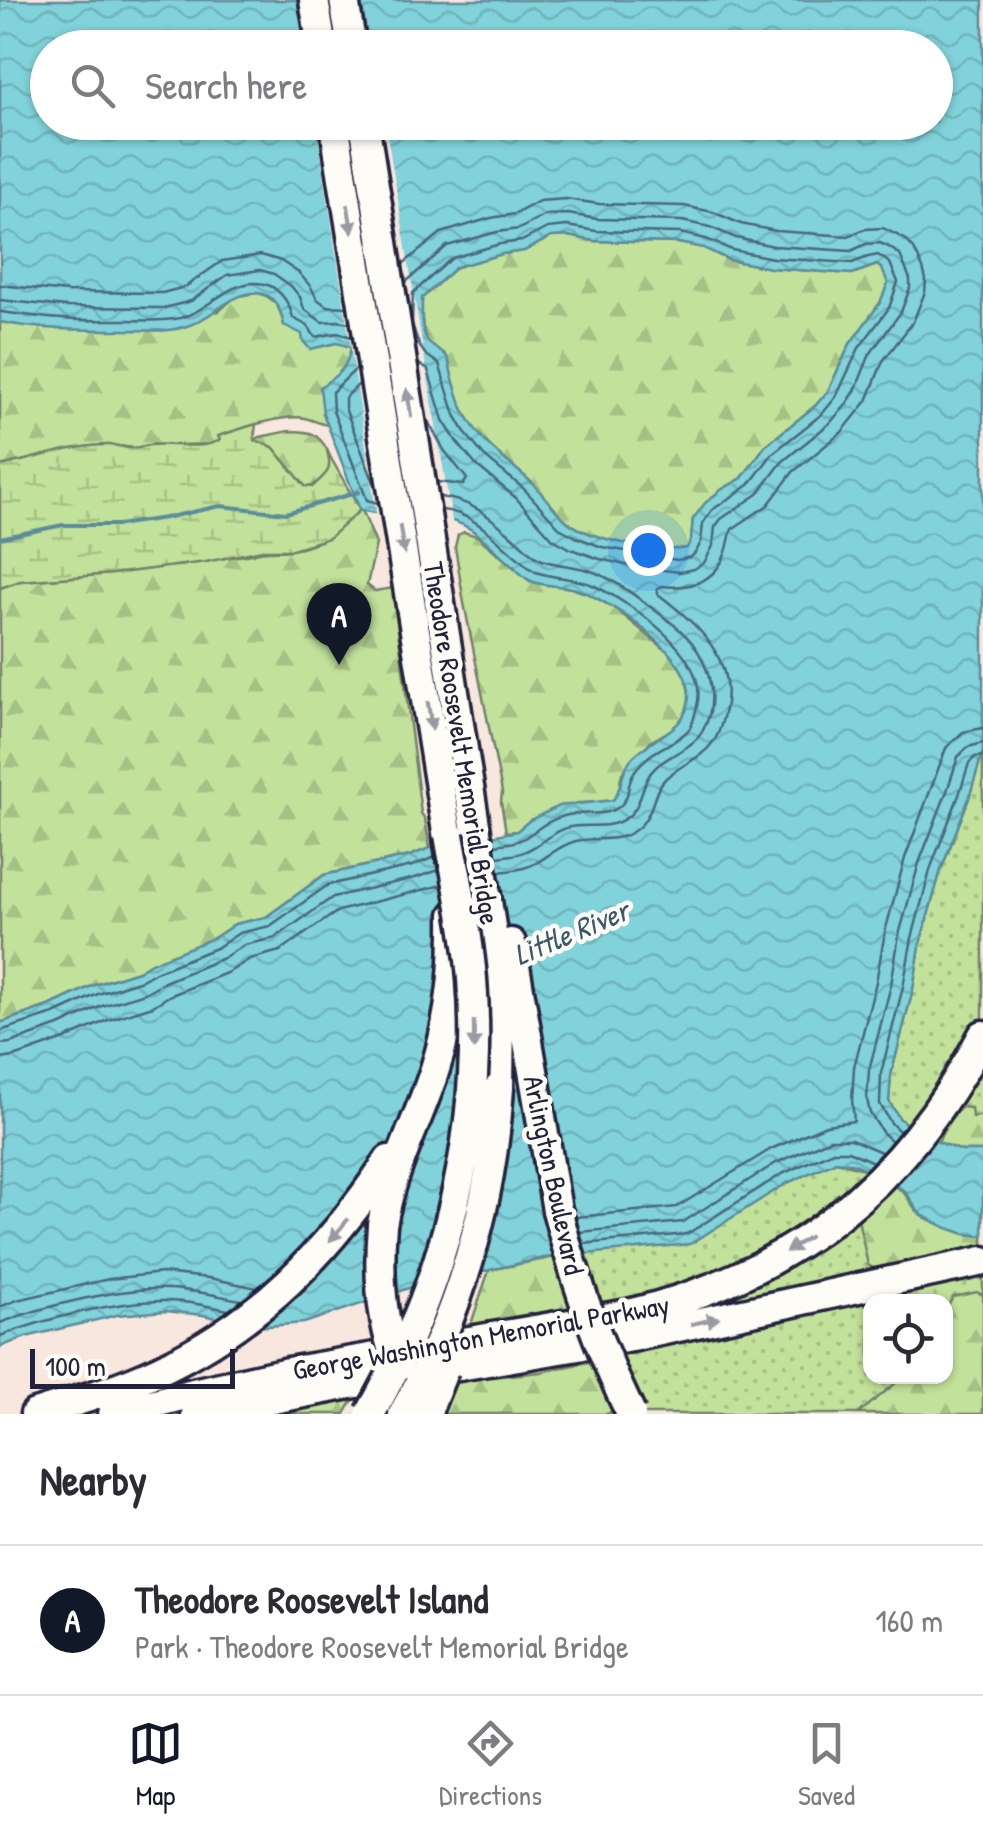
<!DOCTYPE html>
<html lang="en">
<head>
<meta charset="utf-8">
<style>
	:root { --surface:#fff; --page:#f7f7f7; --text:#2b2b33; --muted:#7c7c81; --line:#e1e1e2; --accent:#111827 }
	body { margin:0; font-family:"Patrick Hand",sans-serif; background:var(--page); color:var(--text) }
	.controls { position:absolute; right:30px; bottom:30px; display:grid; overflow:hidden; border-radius:20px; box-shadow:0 2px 8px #0004 }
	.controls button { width:90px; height:90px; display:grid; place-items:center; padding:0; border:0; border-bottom:2px solid var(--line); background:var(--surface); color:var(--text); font:50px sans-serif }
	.scale { position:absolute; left:30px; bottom:25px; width:205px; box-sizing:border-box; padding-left:10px; border:5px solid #22223b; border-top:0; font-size:28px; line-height:35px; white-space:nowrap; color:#22223b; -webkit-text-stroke:8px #fdfcf7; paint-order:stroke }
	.you { position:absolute; left:648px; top:550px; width:35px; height:35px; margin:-25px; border:8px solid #fff; border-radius:50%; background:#1a73e8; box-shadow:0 0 0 15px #1a73e833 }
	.badge { display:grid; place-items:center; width:65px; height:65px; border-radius:50%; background:var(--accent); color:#fff; font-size:32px; font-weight:700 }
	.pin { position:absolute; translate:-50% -82px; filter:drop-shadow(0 2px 5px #0008) }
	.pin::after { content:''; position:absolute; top:52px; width:35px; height:30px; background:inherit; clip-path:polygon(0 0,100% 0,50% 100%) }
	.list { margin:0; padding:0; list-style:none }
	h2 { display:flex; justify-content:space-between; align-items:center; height:130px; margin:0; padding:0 40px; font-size:42px }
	h2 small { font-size:32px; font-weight:400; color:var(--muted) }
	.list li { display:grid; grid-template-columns:65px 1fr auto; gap:30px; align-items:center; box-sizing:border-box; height:150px; padding:0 40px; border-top:2px solid var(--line) }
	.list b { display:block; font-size:38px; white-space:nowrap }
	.list p { margin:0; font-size:32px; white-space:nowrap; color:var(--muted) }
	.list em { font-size:32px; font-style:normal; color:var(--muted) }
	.icon { flex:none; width:55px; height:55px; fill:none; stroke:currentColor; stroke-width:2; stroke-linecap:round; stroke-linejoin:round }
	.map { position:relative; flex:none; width:983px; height:1414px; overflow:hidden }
	.search { position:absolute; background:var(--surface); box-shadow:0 2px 8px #0004; left:30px; right:30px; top:30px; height:110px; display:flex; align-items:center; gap:25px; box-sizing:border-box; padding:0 35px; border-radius:55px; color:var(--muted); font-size:38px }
	.sheet { height:280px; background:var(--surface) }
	nav { display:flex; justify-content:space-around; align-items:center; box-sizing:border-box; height:140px; border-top:2px solid var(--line); background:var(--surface); font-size:28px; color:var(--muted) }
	nav a { display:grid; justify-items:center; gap:5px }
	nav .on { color:var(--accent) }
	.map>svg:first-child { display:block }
</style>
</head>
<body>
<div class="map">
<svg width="983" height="1414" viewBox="0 0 983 1414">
	<defs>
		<pattern id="green-dots" width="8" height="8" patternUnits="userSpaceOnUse" patternTransform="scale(2.5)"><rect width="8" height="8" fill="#c2e19a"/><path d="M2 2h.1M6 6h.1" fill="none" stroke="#a6c186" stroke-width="1.8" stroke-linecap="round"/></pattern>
		<pattern id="forest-firs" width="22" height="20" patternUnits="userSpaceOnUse" patternTransform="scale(2.5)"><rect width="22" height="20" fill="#c2e19a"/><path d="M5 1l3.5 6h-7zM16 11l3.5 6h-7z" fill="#a6c186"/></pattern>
		<pattern id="wetland-marsh" width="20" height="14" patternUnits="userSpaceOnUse" patternTransform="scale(2.5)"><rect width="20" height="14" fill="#c2e19a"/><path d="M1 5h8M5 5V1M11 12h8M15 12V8" fill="none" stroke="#a6c186"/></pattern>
		<pattern id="water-waves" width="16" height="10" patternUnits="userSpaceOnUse" patternTransform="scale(2.5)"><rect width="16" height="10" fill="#81d2da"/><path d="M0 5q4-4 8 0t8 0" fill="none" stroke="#6fb4bc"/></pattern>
	</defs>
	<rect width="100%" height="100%" fill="#f8e7de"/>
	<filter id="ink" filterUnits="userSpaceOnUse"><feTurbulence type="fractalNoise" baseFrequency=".01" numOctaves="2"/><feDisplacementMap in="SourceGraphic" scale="20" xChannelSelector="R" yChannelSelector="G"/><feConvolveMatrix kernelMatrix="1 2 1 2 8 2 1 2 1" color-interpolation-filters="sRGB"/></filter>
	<g filter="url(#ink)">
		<path fill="url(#green-dots)" stroke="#72826a" stroke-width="2.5" fill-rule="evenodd" d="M983,751v400h-21l-43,-16 -20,-17 -10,-17 2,-26 22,-86 8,-49 20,-70 28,-72z
			M836,1161l147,43v210h-344l-70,-159 174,-45 44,-27zM870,1302h76v74h-76z"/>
		<path fill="url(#forest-firs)" stroke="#72826a" stroke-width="2.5" d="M568,236l27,5 84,2 25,5 25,12 42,8 81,6 25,-9 5,4 7,14 -9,20 -30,41 -22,47 -13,15 -50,40 -23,32 -21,12 -28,29 -2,21 -4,8c-28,5 -96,-8 -119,-26 -14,-11 -24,-28 -37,-40 -25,-23 -47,-35 -64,-66 -8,-13 -12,-30 -16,-44 -1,-6 -1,-9 -4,-15 -4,-7 -13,-8 -18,-14 -9,-12 -7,-31 -7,-45l34,-31 46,-13 22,-3 27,-14z
			M258,293c17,4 23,16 26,32l68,22 -3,16 -15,15 -11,35 5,12c-8,-1 -15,-5 -23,-7 -22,-4 -65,11 -86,18l2,4 -8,4 -33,1 -8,2 -18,-3 -20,4 -24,-3 -53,8 -57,13v-144l65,7 154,-18 17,-15z
			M289,431c8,0 17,0 24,3 10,6 22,24 16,35 -3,7 -12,13 -17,18l-7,-1 -32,-39 -6,-3 -11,-1 -2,-3 6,-3z
			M360,510l3,2 13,32 -9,41 8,6 18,-3 28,225 4,6 5,29 -20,8 -86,19 -58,42 -31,7 -21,14 -62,25 -14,8 -44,14 -43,20 -51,18v-435l20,-7 92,-7 140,-20c13,-5 26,-2 40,-4 31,-5 46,-20 68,-40z
			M464,532l13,4 53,45 41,7 18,6 28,16 55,45 13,21 5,20 -6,24 -6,6 -28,16 -28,31 -4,21 -5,6 -6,2 -29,1 -48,17 -13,11 -11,1 -5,-30 1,-10 -38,-189 -9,-56 3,-12z
			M962,1107l9,1 1,9 11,-2v36h-21l-24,-9c5,-11 15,-29 24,-35z
			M892,1184c19,11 16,19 28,30 13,10 47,20 63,22v17l-100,20 -15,-8 -10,-46z
			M555,1257l17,56 -104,20 21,-63z
			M977,1292l6,3v119h-125l45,-37 43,-1v-66l7,-13z
			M593,1361l25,48 -11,5h-169l15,-33 88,-9z
			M355,1396l-10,18h-84z"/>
		<path fill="url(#wetland-marsh)" stroke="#72826a" stroke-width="2.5" d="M256,424l-2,16 19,7 32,39 7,1c15,-13 21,-17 15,-36l33,59 -31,28 -40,12h-27l-56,12 -94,12 -92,7 -20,7v-122c34,-7 76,-22 110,-21 8,0 16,4 24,3 5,0 10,-2 16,-3 21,-3 50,6 70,-5l-2,-4z"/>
		<path fill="url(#water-waves)" stroke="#5b8c9a" stroke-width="2.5" fill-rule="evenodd" d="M0,0h983v751l-14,47 -28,72 -20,70 -8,49 -22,86 -2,26 10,17 20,17 43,16h21v85l-18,-2 -20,-7 -25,-13 -15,-23 -50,-27 -19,-3 -49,22 -97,61 -146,14 -132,29 -108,36 -47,4 -54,-12 -37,-4 -49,4 -91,22 -26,10v-324l51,-18 43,-20 44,-14 13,-8 63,-25 21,-14 31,-7 58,-42 86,-19 20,-8 87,-17 13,-11 29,-14 54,-6c10,-12 7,-27 18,-41 20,-23 59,-28 58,-65 -1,-41 -77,-93 -113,-105 -14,-4 -32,-2 -45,-8 -7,-3 -13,-10 -18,-15 -18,-15 -38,-40 -61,-45 -30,-7 -62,-3 -92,-11l-37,-97 -3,-26c18,-12 27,-18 31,-40l-14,-4 -27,6 -7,-8 -1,-7 -18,-9c-3,-14 -9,-32 -28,-32 -26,0 -43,25 -69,33 -20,7 -41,4 -62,4 -42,0 -84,0 -125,-8zM48,48h888v74h-888zM568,236l27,5 84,2 25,5 25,12 42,8 81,6 25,-9 5,4 6,14 -8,20 -30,41 -22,47 -13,15 -50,40 -23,32 -21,12 -16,13 -12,16 -2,21 -4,8c-28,5 -96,-8 -119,-26 -14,-11 -24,-28 -37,-40 -25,-23 -47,-35 -64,-66 -8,-13 -12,-30 -16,-44 -2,-7 -1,-9 -4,-15 -4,-7 -13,-8 -18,-14 -9,-12 -7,-31 -7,-45l34,-31 46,-13 22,-3 27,-14z"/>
		<path fill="#f8e7de" d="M316,123h69l68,403 -76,-8z"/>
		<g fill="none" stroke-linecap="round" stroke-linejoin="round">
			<path stroke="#48687b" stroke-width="2.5" d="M403,264l38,-31 50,-15 24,-4 24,-13 27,-2 33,5 85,2 29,6 28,12 35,7 72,5 17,-7 18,-1 22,11 9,10 9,19 3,12 -1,12 -12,30 -30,39 -16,40 -25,31 -49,40 -25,33 -36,24c-3,8 -3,15 -6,23 -10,30 -36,37 -65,34l-4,3 1,5c39,30 80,65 66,120 -3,10 -4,20 -11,28 -12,18 -33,22 -48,37 -13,13 -10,31 -24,46 -19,20 -42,11 -65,16 -16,4 -27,15 -40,22 -12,7 -24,7 -37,9
				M406,282l41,-36 50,-14 22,-3 27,-14 22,-1 29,5 85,2 28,6 26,11 38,8 77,5 15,-7 14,-1 9,4 11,8 10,24v9l-9,24 -31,42 -15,37 -9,14 -16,18 -48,39 -24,32 -37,25 -6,8 -2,19 -9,17 -10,6 -14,3 -50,-6 -30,-7 -29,-10 -18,-10 -37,-41 -41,-34 -18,-22 -14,-22 -15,-50 -9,-6
				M0,285l67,7 95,1 23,-6 37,-26 39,-6 20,6 18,12 12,14 6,12 10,7 20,1
				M0,300l66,7 98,1 27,-7 36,-26 33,-5 14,4 17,12 9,11 4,12 18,13 16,-1 12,2
				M0,312c21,2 41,6 62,7 21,2 42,1 63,1 18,0 37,2 55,-2 30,-8 45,-35 77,-35 20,0 32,18 36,35l15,8 7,11 23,-4 14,4
				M412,322l1,-29 39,-35 48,-14 22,-3 25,-13 20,-2 29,5 84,2 26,6 26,11 41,8 79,5 16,-6 10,-2 12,8 8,19 -9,26 -30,40 -23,49 -14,17 -49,39 -24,32 -37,25 -9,13 -2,19 -5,10 -5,5 -14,3 -75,-13 -26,-10 -15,-8 -37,-40 -40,-33 -18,-22 -11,-19 -16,-51 -14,-10 -6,-9 -7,-21
				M357,368l-25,24 1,19 34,89 11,3
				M359,384l-14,14v10l31,80
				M428,421l16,29 23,29 -4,6 -26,-3
				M440,497c35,4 52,22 78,44 7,6 15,16 24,19 16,6 35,5 52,12 21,8 40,23 58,36 10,8 21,15 30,24 26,24 39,66 21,98 -9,18 -33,24 -47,37 -17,15 -12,39 -30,51 -18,13 -41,4 -60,10 -15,5 -26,17 -40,23 -9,5 -19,4 -29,6
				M442,510c32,3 52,28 76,48 5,4 11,11 18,14 19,7 40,5 59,14 39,19 115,70 102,120 -2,8 -3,15 -7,22 -10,13 -31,19 -43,30 -6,5 -12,11 -15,18 -5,10 -2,20 -10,28 -14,15 -40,6 -58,12 -16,4 -27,14 -40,22 -9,6 -19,5 -29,7
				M0,1031l54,-17 44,-20 44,-14 14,-8 62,-25 21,-14 31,-7 58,-41 84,-19 23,-9
				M0,1044l10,-1 49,-17 43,-20 43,-13 17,-10 61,-25 21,-13 31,-7 58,-41 82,-19 24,-8
				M0,1059l14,-2 51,-18 43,-19 45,-14 16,-10 60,-24 21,-13 30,-8 58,-40 104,-26
				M900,1132l-9,-9 -11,-19 1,-31 22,-86 9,-49 19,-71 28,-72 10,-32 6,-6 8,-1
				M892,1141l-10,-9 -12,-19 -3,-14 2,-29 22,-85 8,-50 20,-72 28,-72 11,-34 10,-10 15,-4
				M576,1217l101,-10 94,-58 55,-24 28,-4 -2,-21 2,-33 22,-85 9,-50 20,-74 41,-110 17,-16 20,-4
				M580,1232l103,-10 93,-59 54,-24h21l30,13
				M583,1244l104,-10 95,-60 51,-23h15l25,11
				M0,1307l17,-7 92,-21 53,-6 47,5 48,10
				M0,1323c43,-17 126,-37 171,-34 24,1 47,7 70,11
				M0,1336c44,-17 119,-36 167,-35 21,0 41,5 61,9"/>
			<path stroke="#5b8c9a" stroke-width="4" d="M0,538l63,-13h55l47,-7 55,-12 66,7 73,-21"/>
			<defs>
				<path id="motorway" d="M314,0l8,48
					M344,0l8,48
					M334,122l117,735
					M364,122l129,817 7,75 -1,74
					M511,943l46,267
					M382,1225c9,-55 36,-103 53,-156 16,-50 21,-102 20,-154
					M35,1414c42,-13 84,-25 124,-44 100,-47 169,-118 230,-210
					M113,1414l80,-21 95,-21 340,-58c165,-39 276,-129 355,-279
					M196,1414l149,-29 287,-48 351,-76"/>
			</defs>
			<use href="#motorway" stroke="#22223b" stroke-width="35"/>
			<use href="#motorway" stroke="#fdfcf7" stroke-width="28"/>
			<defs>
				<path id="motorway-bridge" d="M557,1210c18,71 42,138 74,204
					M382,1225c-4,47 -2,97 17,141
					M370,1414c76,-131 114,-285 102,-435 -4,-49 -15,-97 -23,-144
					M403,1414c57,-99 89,-211 96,-326
					M426,1414l18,-45"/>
			</defs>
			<use href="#motorway-bridge" stroke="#22223b" stroke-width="35" stroke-linecap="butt"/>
			<use href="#motorway-bridge" stroke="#fdfcf7" stroke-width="28"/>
		</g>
		<defs><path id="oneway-solid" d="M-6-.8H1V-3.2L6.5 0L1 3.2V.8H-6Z" transform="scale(2.5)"/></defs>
		<g fill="#9a9aa2">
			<use href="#oneway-solid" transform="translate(350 219) rotate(81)"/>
			<use href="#oneway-solid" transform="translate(409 403) rotate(-99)"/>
			<use href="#oneway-solid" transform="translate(402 540) rotate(81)"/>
			<use href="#oneway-solid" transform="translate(430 716) rotate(81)"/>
			<use href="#oneway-solid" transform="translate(474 1035) rotate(89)"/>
			<use href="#oneway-solid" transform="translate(339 1230) rotate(130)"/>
			<use href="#oneway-solid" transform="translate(798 1244) rotate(147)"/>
			<use href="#oneway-solid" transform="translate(705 1321) rotate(-13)"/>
		</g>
	</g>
	<g text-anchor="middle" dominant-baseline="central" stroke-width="9" stroke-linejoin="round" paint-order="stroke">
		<g font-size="28" fill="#22223b" stroke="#fdfcf7">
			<text transform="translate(462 743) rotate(81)">Theodore Roosevelt Memorial Bridge</text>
			<text transform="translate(554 1175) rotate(78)">Arlington Boulevard</text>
			<text transform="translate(481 1337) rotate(-10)">George Washington Memorial Parkway</text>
		</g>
		<g font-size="30" font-style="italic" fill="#3e576b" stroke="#fdfcf7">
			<text transform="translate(571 932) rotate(-23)">Little River</text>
		</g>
	</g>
</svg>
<div class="controls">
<button><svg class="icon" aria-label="locate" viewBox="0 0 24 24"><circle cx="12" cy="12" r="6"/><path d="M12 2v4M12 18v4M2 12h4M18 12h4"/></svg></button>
</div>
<div class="scale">100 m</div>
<div class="you"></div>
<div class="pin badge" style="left:339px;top:665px">A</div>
<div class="search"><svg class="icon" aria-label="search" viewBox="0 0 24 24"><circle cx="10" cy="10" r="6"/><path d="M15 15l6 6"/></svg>Search here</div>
</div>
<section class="sheet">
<h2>Nearby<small></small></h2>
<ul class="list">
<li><span class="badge">A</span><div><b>Theodore Roosevelt Island</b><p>Park · Theodore Roosevelt Memorial Bridge</p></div><em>160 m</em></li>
</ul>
</section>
<nav>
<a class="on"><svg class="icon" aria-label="map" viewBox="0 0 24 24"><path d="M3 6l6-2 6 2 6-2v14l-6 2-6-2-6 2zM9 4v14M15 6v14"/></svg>Map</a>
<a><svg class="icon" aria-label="directions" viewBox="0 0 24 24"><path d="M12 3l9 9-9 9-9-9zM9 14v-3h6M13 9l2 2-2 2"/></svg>Directions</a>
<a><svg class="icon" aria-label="saved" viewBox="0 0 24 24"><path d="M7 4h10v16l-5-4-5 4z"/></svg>Saved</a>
</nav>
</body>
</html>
